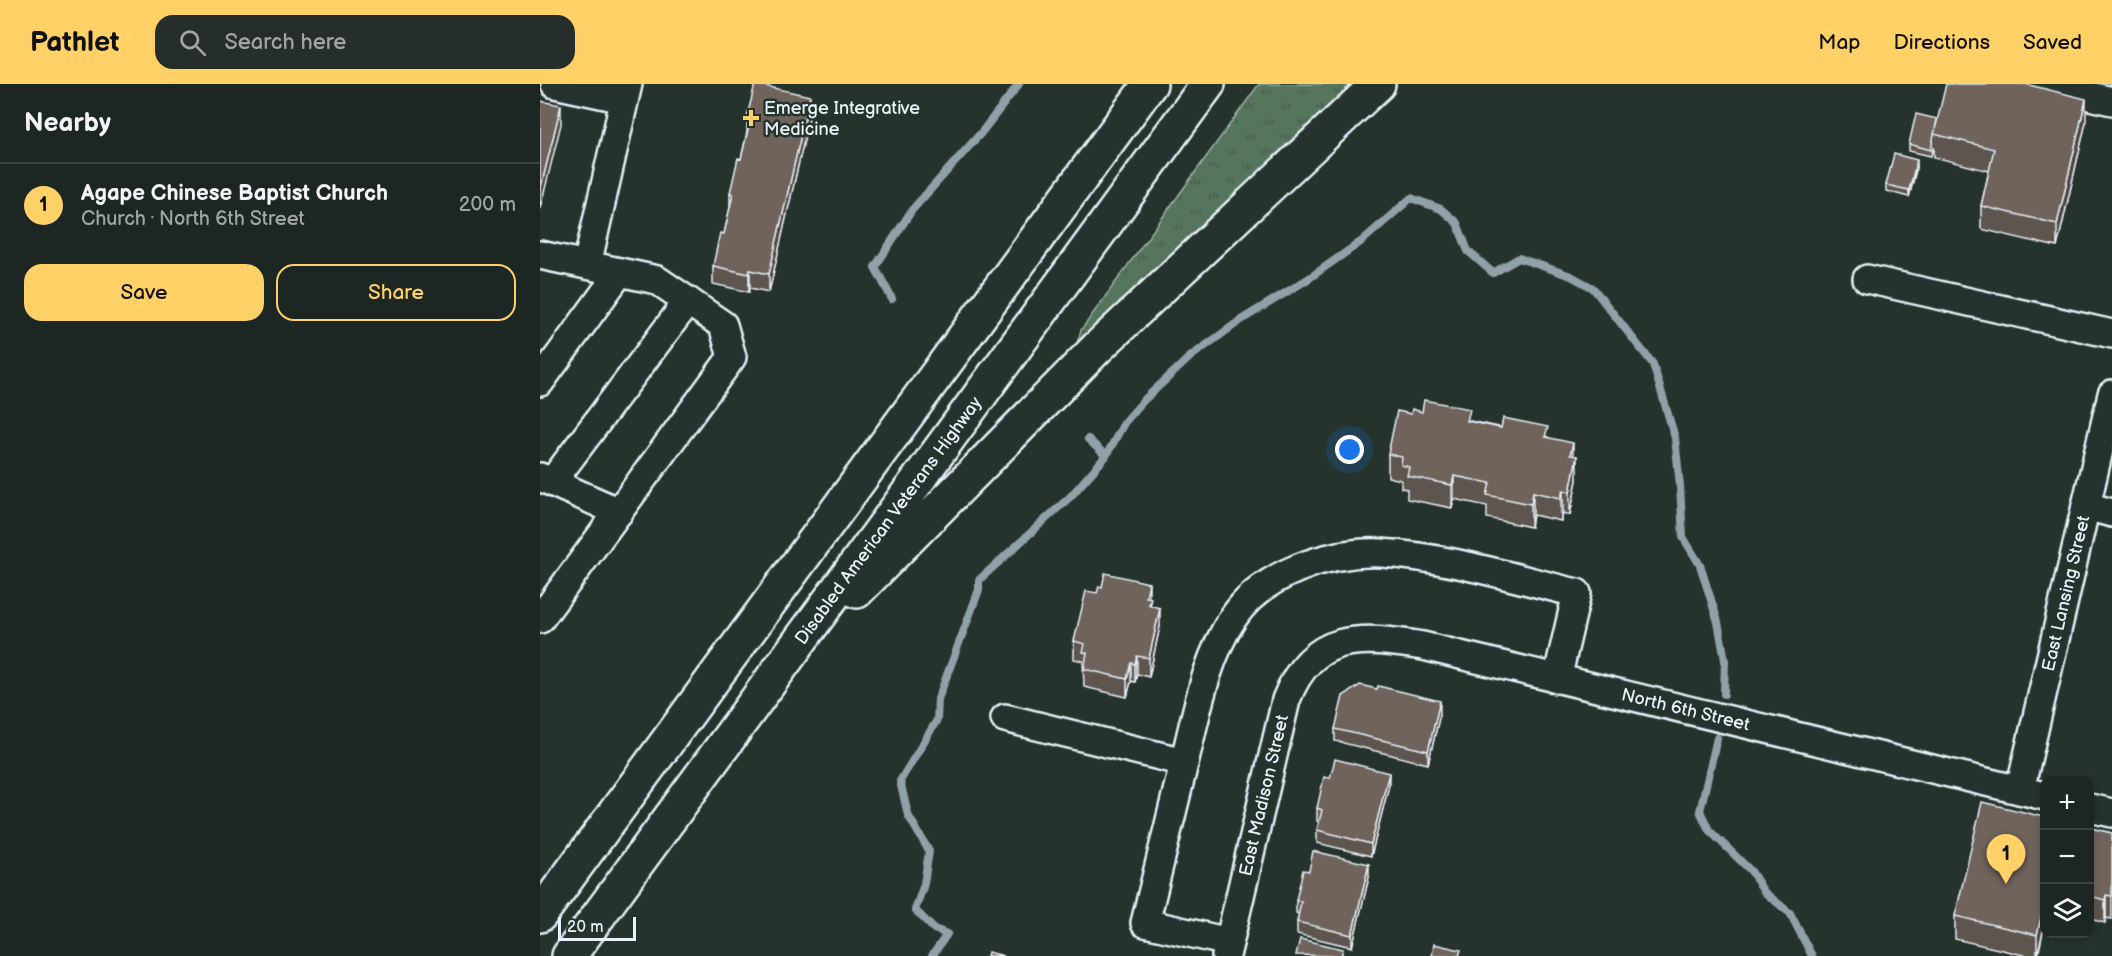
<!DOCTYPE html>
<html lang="en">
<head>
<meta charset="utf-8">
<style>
	:root { --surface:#1c2622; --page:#252e2a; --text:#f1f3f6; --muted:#a0a5a5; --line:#3a4340; --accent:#ffd166 }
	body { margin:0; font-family:"Balsamiq Sans",sans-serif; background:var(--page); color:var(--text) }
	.controls { position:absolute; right:18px; bottom:18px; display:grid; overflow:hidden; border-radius:12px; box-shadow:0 3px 9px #0003 }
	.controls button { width:54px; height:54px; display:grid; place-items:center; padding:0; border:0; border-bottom:2px solid var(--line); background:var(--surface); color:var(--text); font:30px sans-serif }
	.scale { position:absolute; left:18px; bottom:15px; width:78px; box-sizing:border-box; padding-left:6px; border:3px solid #e8f1f8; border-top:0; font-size:16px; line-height:21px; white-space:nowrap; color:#e8f1f8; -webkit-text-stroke:4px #26332d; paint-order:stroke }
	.you { position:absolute; left:810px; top:366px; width:21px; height:21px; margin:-15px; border:4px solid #fff; border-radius:50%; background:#1a73e8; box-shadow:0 0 0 9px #1a73e833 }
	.badge { display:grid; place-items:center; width:39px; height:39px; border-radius:50%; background:var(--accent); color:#111; font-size:20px; font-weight:700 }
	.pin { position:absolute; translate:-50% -50px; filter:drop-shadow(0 2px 3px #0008) }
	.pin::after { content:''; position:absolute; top:32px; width:21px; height:18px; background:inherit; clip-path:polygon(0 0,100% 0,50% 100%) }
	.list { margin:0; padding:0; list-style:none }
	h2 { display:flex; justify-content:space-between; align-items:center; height:78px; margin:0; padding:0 24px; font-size:26px }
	h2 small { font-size:20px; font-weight:400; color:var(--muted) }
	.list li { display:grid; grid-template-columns:39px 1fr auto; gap:18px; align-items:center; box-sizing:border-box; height:84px; padding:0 24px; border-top:2px solid var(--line) }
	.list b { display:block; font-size:22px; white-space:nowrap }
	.list p { margin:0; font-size:20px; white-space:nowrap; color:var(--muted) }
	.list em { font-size:20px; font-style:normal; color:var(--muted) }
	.actions { display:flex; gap:12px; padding:18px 24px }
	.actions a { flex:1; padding:14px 0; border:2px solid var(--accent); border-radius:18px; text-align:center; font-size:21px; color:var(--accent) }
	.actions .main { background:var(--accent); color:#111 }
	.icon { flex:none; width:33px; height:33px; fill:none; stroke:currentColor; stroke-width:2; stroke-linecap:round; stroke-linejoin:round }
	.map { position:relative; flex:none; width:1572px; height:872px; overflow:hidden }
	header { display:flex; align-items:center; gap:36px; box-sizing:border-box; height:84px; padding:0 30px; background:var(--accent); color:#111 }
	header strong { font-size:28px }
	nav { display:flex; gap:33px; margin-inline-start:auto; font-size:21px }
	.search { width:420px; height:54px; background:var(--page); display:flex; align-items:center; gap:15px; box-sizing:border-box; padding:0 21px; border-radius:18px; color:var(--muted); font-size:22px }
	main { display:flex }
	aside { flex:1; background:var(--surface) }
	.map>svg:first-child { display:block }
</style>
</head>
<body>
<header>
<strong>Pathlet</strong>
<div class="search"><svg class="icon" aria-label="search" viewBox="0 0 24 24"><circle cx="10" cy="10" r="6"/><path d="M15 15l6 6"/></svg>Search here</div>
<nav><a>Map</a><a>Directions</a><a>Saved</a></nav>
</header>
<main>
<aside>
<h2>Nearby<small></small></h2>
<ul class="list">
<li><span class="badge">1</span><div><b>Agape Chinese Baptist Church</b><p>Church · North 6th Street</p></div><em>200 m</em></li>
</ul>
<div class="actions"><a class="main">Save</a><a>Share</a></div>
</aside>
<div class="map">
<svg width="1572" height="872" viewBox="0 0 1572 872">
	<defs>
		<pattern id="grass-tufts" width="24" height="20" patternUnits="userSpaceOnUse" patternTransform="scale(1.5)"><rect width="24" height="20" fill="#55745c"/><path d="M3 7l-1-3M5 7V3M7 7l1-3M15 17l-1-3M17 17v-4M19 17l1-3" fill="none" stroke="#4d5c52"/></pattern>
	</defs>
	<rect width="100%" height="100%" fill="#26332d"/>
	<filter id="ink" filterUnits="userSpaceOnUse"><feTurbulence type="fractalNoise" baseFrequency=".0167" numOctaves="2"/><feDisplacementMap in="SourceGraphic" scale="12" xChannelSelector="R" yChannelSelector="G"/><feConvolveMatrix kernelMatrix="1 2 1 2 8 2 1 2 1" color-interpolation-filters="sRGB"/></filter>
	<g filter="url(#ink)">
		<path fill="url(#grass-tufts)" stroke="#9eb2aa" stroke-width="1.5" d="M719,0h98l-198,183 -75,72 -6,1 3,-10z"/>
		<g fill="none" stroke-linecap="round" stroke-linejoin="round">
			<path stroke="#90a1a9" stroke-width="8" d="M352,215l-17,-32 37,-57 69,-77 38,-49
				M548,355l18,17
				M1177,654l-17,73 9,19 42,41 13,21 26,21 22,43
				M392,872l15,-22 -13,-5 -19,-19 9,-26 5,-33 -21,-36 -8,-34 37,-61 1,-21 41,-109v-10l92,-84 35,-40 18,-33 20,-23 46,-43 51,-37 67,-41 54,-38 49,-43 30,11 16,14 11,28 25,22 26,-15 52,18 22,12 60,76 22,74 5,48 3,51 17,28 18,57 7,38 -1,34"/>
			<defs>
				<g id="minor">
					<path d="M15,0l69,15"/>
					<path d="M1496,0l76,17"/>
					<path d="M0,171l117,25 66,45 9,32 -192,262"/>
					<path d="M47,181l41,-181"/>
					<path d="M1327,195l245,55"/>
					<path d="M0,298l80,-110"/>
					<path d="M0,393l79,35"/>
					<path d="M12,398l136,-181"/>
					<path d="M1546,422l26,7"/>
					<path d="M465,634l179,44"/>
					<path id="s1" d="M1480,706l92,-396"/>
					<path d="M1550,724l22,5"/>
					<path d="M689,858l-84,-19c14,-56 27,-112 41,-168 11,-45 21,-98 47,-137 29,-45 97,-67 148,-65 67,4 132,25 196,40l-20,86"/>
					<path id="s2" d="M686,872l60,-256c26,-69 75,-64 137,-54l621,150"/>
				</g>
				<g id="highway">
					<path d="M317,507l240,-243 281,-264"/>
					<path d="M0,831l610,-831"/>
					<path id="s3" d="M29,872l639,-872"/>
				</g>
			</defs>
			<use href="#minor" stroke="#e8f1f8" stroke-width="32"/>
			<use href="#highway" stroke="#e8f1f8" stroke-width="38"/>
			<use href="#minor" stroke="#26332d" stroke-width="27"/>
			<use href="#highway" stroke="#26332d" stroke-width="33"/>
		</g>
		<path fill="#5f554f" stroke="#e8f1f8" stroke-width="1.5" d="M270,30l-41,178 -19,-4 -1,4 -36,-8v-18l11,-32 6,-26v-15l11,-34 6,-27v-15z
			M1397,35l149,3 -29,125 -76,-18v-23l8,-35 -55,-14v-10l-3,9 -22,-5v-7z
			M1377,82l-8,31 -23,-6v-6z
			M871,330l59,7 78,16 25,19 4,24 -7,35 -7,-2 -2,8 -28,-6 -2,12 -44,-9v-12l-33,-7 -2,9 -45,-9v-10l-6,-1v-8l-13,-3v-23z
			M557,509l52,5 2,8 9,20 -11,51 -12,-3 -2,8 -4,-1 -4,16 -43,-10 -1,-26 -9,-2v-18z
			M837,605l63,25 -12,50 -93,-23v-12z
			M790,694l59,7 -18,71 -54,-13v-13l2,-8 -2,-1v-13z
			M1504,733v110l-6,29h-10l-73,-17v-23z
			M1550,744l22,5v86l-6,-1 -1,5 -15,-4z
			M769,787l60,6 -17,70 -55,-13v-12l2,-8 -3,-1v-13z"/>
		<path fill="#4e4540" stroke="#e8f1f8" stroke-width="1.5" d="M270,12v18l-41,178v-18z
			M1546,15v23l-29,125v-23z
			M21,21v19l-21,85v-18z
			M1377,76v6l-8,31v-7z
			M210,186v18l-1,4v-18z
			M1033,359v23l-3,-11z
			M1037,372v24l-7,35v-23z
			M914,392v23l-2,9v-23z
			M1023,406v23l-2,8v-23z
			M993,408v23l-2,12v-23z
			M609,499v19l-3,-5z
			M620,524v18l-11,51v-19z
			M597,572v18l-2,8v-18z
			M591,579v18l-4,16v-18z
			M900,617v13l-12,50v-13z
			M849,689v12l-18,71v-12z
			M829,780v13l-17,70v-12z
			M1566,811v23l-1,5v-23z
			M1504,820v23l-7,29v-21z"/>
		<path fill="#6f635c" stroke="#e8f1f8" stroke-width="1.5" d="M215,0l55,12 -41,178 -19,-4 -1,4 -36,-8 7,-33 4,1 9,-40 -3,-1 8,-35 3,1 10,-42h-4z
			M1406,0h79l61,15 -29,125 -76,-18 13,-57 -60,-15z
			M0,17l21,4 -21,86z
			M1376,30l21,5 -6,31 -22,-6z
			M1354,70l23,6 -8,30 -23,-5z
			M884,316l46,9 -3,12 34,7 2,-10 45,9 -3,10 28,6 -3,12 7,1 -7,36 -7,-2 -2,8 -28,-6 -2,12 -44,-9 3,-12 -36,-7 -2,9 -45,-9 2,-9 -8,-2 1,-8 -14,-3 9,-43 14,3 1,-5 10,3z
			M565,489l44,10 -3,14 5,1 -2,7 11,3 -11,50 -12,-2 -2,8 -4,-1 -4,16 -43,-10 3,-16 -4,-1 2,-8 -11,-3 12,-50 11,2 2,-7 3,1z
			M820,601l17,4 1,-3 62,15 -12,50 -93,-22 8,-33z
			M795,675l54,14 -18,71 -54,-14 5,-20 -5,-2 7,-31 6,1z
			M1442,718l62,15v87l-7,31 -82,-19z
			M1550,744l22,5v63l-6,-1 -1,5 -15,-4z
			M773,767l56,13 -17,71 -55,-13 4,-20 -5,-2 7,-30 6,1z
			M760,855l43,10 -2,7 -45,-1z
			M894,860l27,6 -2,6h-27z
			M448,868l16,4h-17z"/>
	</g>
	<path fill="#ffd166" stroke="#26332d" stroke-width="2" d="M208 25h6v6h6v6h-6v6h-6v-6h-6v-6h6z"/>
	<g text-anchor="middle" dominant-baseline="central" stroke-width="5" stroke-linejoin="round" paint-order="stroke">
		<g font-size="18" fill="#e8f1f8" stroke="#26332d" text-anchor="start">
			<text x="224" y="24">Emerge Integrative<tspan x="224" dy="21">Medicine</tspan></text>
		</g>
		<g font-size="18" fill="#e8f1f8" stroke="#26332d">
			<text stroke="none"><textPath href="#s3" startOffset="540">Disabled American Veterans Highway</textPath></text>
			<text stroke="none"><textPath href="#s1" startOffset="202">East Lansing Street</textPath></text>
			<text stroke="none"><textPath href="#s2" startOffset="698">North 6th Street</textPath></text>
			<text stroke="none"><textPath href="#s2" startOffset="165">East Madison Street</textPath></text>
		</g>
	</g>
</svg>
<div class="controls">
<button>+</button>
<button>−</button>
<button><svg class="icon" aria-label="layers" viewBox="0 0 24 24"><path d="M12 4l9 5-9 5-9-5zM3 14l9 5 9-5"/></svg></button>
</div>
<div class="scale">20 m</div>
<div class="you"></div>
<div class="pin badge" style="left:1466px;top:800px">1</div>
</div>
</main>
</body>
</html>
